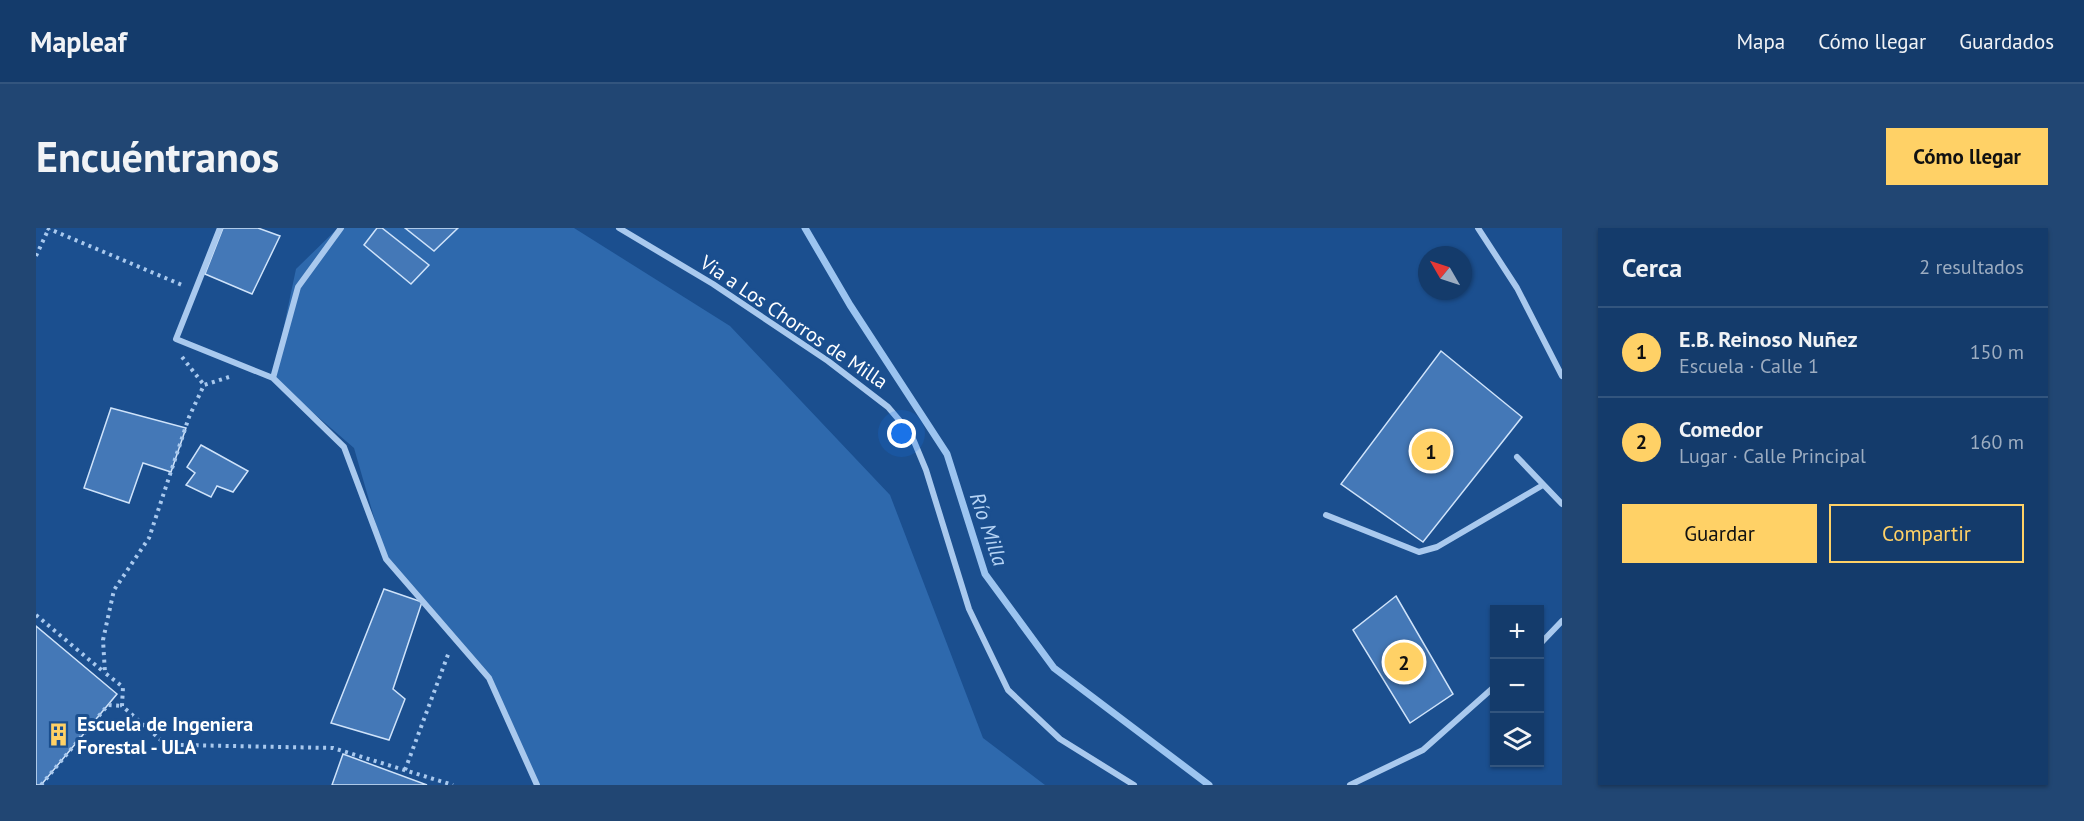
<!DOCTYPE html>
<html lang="es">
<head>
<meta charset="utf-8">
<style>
	:root { --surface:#143b6b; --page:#214673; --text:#f1f3f6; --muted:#9dadc1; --line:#33557e; --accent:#ffd166 }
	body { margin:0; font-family:"PT Sans",sans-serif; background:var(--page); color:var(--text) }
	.controls { position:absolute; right:18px; bottom:18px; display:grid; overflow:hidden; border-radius:0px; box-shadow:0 2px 4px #0004 }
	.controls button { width:54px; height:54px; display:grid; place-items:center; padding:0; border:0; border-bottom:2px solid var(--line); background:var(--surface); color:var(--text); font:30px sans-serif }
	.compass { position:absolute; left:1382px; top:18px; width:54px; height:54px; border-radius:50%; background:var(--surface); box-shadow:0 2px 4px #0004; rotate:309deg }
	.you { position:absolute; left:866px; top:206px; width:21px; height:21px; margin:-15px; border:4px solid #fff; border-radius:50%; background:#1a73e8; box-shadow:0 0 0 9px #1a73e833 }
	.badge { display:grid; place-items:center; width:39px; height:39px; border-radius:50%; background:var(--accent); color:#111; font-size:20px; font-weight:700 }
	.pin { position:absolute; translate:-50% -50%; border:3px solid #fff; box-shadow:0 2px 6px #0006 }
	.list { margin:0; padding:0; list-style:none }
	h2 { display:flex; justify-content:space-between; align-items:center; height:78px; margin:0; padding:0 24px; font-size:26px }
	h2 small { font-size:20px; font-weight:400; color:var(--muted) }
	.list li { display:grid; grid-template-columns:39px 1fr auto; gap:18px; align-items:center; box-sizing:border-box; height:90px; padding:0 24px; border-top:2px solid var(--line) }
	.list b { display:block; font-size:22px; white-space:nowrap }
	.list p { margin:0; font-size:20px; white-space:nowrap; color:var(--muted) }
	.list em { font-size:20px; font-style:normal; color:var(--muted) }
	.actions { display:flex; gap:12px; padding:18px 24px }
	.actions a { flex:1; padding:14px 0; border:2px solid var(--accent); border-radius:0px; text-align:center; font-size:21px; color:var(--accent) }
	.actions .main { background:var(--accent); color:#111 }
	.icon { flex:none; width:33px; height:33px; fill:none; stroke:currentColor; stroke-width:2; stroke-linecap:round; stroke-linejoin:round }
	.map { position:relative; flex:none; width:1526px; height:557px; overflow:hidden; border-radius:0px }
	header { display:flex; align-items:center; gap:36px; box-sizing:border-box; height:84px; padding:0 30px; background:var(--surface); border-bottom:2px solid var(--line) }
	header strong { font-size:28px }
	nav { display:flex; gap:33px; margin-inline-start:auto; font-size:21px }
	.intro { display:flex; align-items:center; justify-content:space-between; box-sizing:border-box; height:144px; padding:0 36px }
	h1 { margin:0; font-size:42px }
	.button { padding:15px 27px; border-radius:0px; background:var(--accent); color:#111; font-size:21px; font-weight:700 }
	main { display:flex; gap:36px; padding:0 36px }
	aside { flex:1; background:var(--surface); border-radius:0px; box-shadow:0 2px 4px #0004 }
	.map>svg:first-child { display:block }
</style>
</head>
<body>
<header>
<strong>Mapleaf</strong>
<nav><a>Mapa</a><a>Cómo llegar</a><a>Guardados</a></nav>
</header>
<div class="intro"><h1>Encuéntranos</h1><a class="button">Cómo llegar</a></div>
<main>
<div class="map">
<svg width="1526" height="557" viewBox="0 0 1526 557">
	<rect width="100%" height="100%" fill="#1b4f8f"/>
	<path fill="#2e69ad" d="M302,0h236l156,98 160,169 93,243 62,47h-508l-48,-107 -103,-119 -32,-111 -81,-70 23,-109z"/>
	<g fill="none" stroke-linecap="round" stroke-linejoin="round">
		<path stroke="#9cc4f0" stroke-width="7" d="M769,0l45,77 97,149 38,120 69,94 155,117"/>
	</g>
	<path fill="#4478b7" stroke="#cfe3fa" stroke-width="1.5" d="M187,0h35l22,8 -28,58 -47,-20z
		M341,0h5l47,37 -18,19 -47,-39z
		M369,0h53l-24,23z
		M1405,123l81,66 -99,125 -82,-58z
		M75,180l75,20 -15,44 -28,-9 -14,40 -45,-15z
		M165,217l47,26 -15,21 -16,-6 -6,11 -25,-12 9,-12 -8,-6z
		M348,361l38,13 -29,87 12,10 -16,41 -58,-17z
		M1360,368l57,98 -43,29 -57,-93z
		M0,398l81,68 -76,91h-5z
		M307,526l84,31h-95z"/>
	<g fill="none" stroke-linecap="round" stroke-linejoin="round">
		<path stroke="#a9c9ee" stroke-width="4" stroke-dasharray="3 4.5" stroke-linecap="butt" d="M11,0l135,57v1
			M0,28l13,-28
			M146,129l22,28
			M193,149l-25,8 -15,32 -40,121 -35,52 -11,50 2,33 18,14 -1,19 40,35 18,4 153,3 120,37
			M0,387l69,58
			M369,542l44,-118
			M5,557l67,-80 14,1"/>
		<path stroke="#a9c9ee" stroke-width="6" d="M184,0l-44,111 97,39 71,69 42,112 103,119 48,107
			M583,0l94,56 115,77 60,46 23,27 15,36 43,139 39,81 52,49 74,46
			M1442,0l39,60 45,88
			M237,150l25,-91 43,-59
			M1481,229l45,47
			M1290,287l93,37 18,-5 106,-62
			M1504,416l22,-23
			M1314,557l73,-35 71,-63"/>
	</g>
	<defs>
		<symbol id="building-bare" viewBox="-9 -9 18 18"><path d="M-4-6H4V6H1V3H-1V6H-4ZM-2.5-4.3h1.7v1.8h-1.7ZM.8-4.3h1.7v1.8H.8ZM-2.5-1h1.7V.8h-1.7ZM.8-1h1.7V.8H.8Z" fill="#ffd166" stroke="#1b4f8f" stroke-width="2.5" paint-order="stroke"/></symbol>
	</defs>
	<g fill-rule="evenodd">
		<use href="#building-bare" x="6" y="490" width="33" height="33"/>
	</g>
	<g text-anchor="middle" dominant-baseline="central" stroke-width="6" stroke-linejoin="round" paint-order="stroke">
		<g font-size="20" fill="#fff" stroke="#1b4f8f">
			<text transform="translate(758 94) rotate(34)">Via a Los Chorros de Milla</text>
		</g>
		<g font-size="20" font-weight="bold" fill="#fff" stroke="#1b4f8f" text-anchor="start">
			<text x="41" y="496">Escuela de Ingeniera<tspan x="41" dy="23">Forestal - ULA</tspan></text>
		</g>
		<g font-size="21" font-style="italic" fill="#b5d3f5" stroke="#1b4f8f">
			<text transform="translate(953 301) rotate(71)">Río Milla</text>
		</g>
	</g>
</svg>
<div class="controls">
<button>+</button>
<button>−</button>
<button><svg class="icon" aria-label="layers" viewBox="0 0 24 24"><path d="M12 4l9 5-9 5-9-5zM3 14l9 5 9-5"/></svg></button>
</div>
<svg class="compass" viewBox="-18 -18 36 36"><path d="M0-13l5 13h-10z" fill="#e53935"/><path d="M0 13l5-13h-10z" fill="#9dadc1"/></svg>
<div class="you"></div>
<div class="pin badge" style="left:1395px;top:223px">1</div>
<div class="pin badge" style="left:1368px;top:434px">2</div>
</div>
<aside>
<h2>Cerca<small>2 resultados</small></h2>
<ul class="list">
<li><span class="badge">1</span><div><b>E.B. Reinoso Nuñez</b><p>Escuela · Calle 1</p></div><em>150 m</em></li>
<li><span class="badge">2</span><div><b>Comedor</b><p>Lugar · Calle Principal</p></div><em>160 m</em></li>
</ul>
<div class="actions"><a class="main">Guardar</a><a>Compartir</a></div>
</aside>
</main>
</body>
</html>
